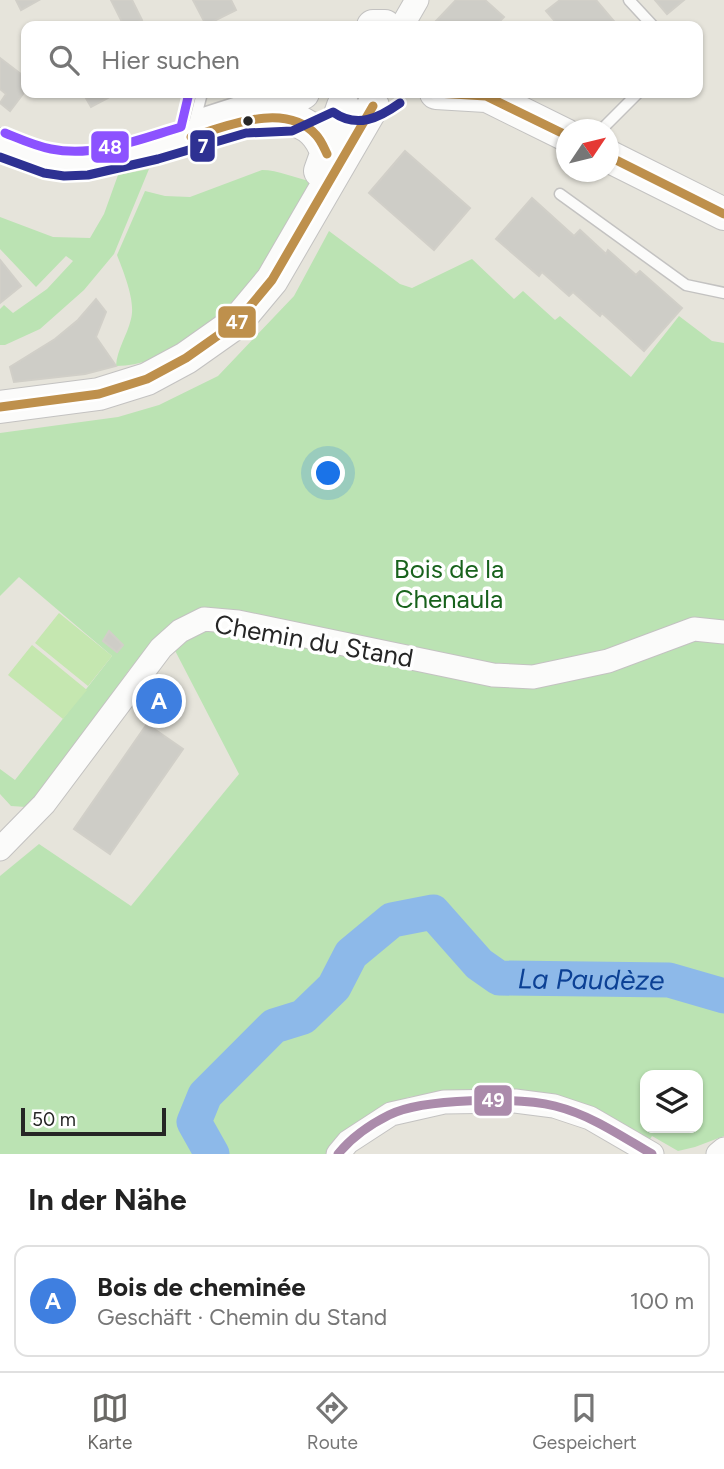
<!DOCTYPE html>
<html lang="de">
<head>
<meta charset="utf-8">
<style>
	:root { --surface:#fff; --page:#f6f6f6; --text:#222; --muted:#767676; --line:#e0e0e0; --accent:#696865 }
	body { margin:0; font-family:Figtree,sans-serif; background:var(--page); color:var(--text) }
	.controls { position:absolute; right:21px; bottom:21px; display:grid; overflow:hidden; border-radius:14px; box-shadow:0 2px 5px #0004 }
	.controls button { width:63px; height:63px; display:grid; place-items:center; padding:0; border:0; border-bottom:2px solid var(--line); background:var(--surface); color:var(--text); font:35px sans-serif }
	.compass { position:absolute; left:556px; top:119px; width:63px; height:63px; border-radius:50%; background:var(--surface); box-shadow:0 2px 5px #0004; rotate:55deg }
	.scale { position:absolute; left:21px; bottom:18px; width:145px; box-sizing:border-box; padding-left:7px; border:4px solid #262626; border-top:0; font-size:19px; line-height:24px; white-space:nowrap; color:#262626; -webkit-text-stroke:5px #fff; paint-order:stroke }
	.you { position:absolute; left:329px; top:474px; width:24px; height:24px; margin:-18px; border:5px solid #fff; border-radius:50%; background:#1a73e8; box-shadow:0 0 0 10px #1a73e833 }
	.badge { display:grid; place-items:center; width:46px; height:46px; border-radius:50%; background:var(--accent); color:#fff; font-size:23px; font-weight:700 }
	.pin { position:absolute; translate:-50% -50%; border:4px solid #fff; box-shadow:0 2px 7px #0006 }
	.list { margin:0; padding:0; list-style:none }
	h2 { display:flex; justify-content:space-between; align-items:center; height:91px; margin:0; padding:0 28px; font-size:30px }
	h2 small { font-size:23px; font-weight:400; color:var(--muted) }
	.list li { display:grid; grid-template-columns:46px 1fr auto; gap:21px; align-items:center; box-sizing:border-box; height:112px; margin:0 14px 14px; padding:0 14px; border:2px solid var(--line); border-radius:14px }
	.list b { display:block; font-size:26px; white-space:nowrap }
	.list p { margin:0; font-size:23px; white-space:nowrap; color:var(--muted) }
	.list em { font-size:23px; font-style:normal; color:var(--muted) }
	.icon { flex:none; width:38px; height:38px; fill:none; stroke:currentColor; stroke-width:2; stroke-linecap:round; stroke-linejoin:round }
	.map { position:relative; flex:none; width:724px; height:1154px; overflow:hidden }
	.search { position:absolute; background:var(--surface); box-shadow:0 2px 5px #0004; left:21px; right:21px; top:21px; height:77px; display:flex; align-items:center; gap:18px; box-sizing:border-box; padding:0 24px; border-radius:14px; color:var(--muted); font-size:26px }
	.sheet { height:217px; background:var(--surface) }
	nav { display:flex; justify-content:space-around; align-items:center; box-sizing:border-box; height:98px; border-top:2px solid var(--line); background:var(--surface); font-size:19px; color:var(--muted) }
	nav a { display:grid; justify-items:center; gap:4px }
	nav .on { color:var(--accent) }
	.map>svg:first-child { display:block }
</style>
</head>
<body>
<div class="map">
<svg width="724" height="1154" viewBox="0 0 724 1154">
	<rect width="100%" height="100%" fill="#e6e4db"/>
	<path fill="#bbe3b3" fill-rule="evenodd" d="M149,169l-35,85 -30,36 -44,39 -35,16h-5v-36l4,-4 9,8 34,-24 26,-28 -7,-5 -30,31 -36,-38v-32l53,20 37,1 14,-24 14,-39z
		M262,170c16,0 33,8 48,11 -34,66 -61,117 -124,160 -22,15 -45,25 -70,25 1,-17 11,-30 15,-47 5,-18 -8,-48 -14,-64l28,-64 20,5 25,1z
		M329,231l71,53 12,4 60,-29 42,40 9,-8 32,29 5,-4 71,61 48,-61 33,25 12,2v793l-29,11 -17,4 -26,-15 -3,5 -196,-50 -44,6 -33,13 -33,23 -17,21h-326v-278l39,-32 92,62 108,-132 -71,-137 -2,-9 -37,42 -84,119 -19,18 -15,-1 -11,-12v-25l15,11 97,-124 -93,-79 -19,19v-163l118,-16 41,-12 59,-29 76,-80zM645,1075h53v53h-53z"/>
	<path fill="#c5e7b0" d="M59,613l53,43 -24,30 -53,-43z
		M32,645l55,45 -24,29 -55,-44z"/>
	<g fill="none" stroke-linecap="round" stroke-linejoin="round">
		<path stroke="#8db9e9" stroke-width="35" id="s1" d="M212,1154l-18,-32 11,-27 69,-69 29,-9 31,-30 17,-33 41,-34 41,-8 46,52 20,14 170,2 55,16"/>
	</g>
	<path fill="#cecdc7" stroke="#d1cfc8" stroke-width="2" d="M16,0h23l-18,10z
		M111,0h21l10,20 -11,6h-7z
		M193,0h38l5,10 -30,15z
		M456,0h29l19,17 -9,9h-54l-5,-5z
		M560,0h36l22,26h-59l-13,-15z
		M655,0h29l-17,14z
		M0,58l26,20v12l-16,21 -10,-8 6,-9 -6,-5z
		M83,93h34l-26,14z
		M405,151l65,57 -36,42 -65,-57z
		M532,198l42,38 6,-6 26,24 2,-4 28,25 4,-4 42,37 -38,43 -42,-38 -2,3 -27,-24 -4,4 -27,-24 -3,4 -43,-37z
		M0,260l21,26 -21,17z
		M96,299l10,13 -10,25 20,29 -31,8 -71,8 -4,-15 45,-28 23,-19z
		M109,631l14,14 -6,7 -14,-11z
		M158,691l15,10 -8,13 -16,-11z
		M147,724l36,25 -73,105 -36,-25z"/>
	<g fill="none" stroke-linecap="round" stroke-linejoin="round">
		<defs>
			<path id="lane" d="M629,0l24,26
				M197,115l68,-22
				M195,120l7,-27
				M601,130l37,-37
				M560,194l126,91 38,8"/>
			<path id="street" d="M402,26l15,-26
				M0,849l44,-45 117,-156 19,-17 24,-12 34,3 255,53 40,2 75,-16 86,-32 30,3
				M338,1154l10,-12 43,-28 53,-12 71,-1 39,5 36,12 62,36
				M718,1154l6,-5"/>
			<path id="secondary" d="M373,26h12
				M436,93l50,3
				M481,93l85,42
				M289,119c20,4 31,15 38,35
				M0,144c22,8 44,19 67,20 25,1 50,-7 74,-13 55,-15 112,-30 162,-58
				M608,156l116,58
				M320,171l23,-65
				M0,407l99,-13 48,-15 39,-21 51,-36 35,-42 101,-174"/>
		</defs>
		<use href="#lane" stroke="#c3c2c1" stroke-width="13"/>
		<use href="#street" stroke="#c3c2c1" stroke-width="25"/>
		<use href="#secondary" stroke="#c3c2c1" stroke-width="34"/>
		<use href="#lane" stroke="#fbfbfa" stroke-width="10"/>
		<use href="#street" stroke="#fbfbfa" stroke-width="23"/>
		<use href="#secondary" stroke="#fbfbfa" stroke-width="32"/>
		<defs>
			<path id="bus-1" d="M436,93l50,3 80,39
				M191,137c36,-11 95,-36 125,-2 5,5 8,13 11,19
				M608,156l116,58
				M0,407l99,-13 48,-15 39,-21 51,-36 35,-42 101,-174"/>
			<path id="bus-2" d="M338,1154c13,-16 33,-30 51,-39 34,-17 129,-18 166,-9 36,9 66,30 97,48"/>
			<path id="bus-3" d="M0,157l44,16 20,3 24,-1 70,-16 88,-26 46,-2 41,-19c24,17 46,6 67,-9"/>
			<path id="bus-4" d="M5,133c15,6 30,13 46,16 44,9 89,-10 130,-22l8,-34"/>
		</defs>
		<use href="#bus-1" stroke="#fff" stroke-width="14"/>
		<use href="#bus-2" stroke="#fff" stroke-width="14"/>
		<use href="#bus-3" stroke="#fff" stroke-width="14"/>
		<use href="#bus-4" stroke="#fff" stroke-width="14"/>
		<use href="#bus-1" stroke="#be904c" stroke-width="9"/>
		<use href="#bus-2" stroke="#ab8bab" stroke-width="9"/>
		<use href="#bus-3" stroke="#2e3192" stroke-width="9"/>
		<use href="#bus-4" stroke="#8c52ff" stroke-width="9"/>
	</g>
	<circle fill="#262626" stroke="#fff" stroke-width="2.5" cx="248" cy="121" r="6"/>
	<g text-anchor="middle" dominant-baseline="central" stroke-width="7" stroke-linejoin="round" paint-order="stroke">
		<g font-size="26" fill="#18621c" stroke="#fff">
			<text x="449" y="569">Bois de la<tspan x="449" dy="30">Chenaula</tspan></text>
		</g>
		<g font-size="26" fill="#262626" stroke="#fff">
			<text transform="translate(314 641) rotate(10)">Chemin du Stand</text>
		</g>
		<g font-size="28" font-style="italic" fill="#0c4195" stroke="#fff">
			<text stroke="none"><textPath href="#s1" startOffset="555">La Paudèze</textPath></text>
		</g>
	</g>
	<g stroke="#fff" stroke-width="2.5">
		<rect x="189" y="129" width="27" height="34" rx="7" fill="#2e3192"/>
		<rect x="90" y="130" width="40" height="34" rx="7" fill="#8c52ff"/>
		<rect x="217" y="305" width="40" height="34" rx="7" fill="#be904c"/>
		<rect x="473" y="1084" width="40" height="33" rx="7" fill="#ab8bab"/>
	</g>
	<g font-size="19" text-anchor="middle" font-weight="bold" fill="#fff">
		<text x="203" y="153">7</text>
		<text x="110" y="154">48</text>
		<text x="237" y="329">47</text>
		<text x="493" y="1107">49</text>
	</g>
</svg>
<div class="controls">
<button><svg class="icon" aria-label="layers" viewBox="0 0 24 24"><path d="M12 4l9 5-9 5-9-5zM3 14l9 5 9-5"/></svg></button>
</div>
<svg class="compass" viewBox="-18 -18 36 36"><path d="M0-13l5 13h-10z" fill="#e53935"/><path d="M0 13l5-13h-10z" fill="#767676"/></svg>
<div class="scale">50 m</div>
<div class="you"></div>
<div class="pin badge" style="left:159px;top:701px;background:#3f7fe0">A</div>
<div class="search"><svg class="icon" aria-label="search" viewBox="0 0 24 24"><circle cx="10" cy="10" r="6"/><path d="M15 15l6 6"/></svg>Hier suchen</div>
</div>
<section class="sheet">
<h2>In der Nähe<small></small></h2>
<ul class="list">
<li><span class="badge" style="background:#3f7fe0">A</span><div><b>Bois de cheminée</b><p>Geschäft · Chemin du Stand</p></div><em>100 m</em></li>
</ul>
</section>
<nav>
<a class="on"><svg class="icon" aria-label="map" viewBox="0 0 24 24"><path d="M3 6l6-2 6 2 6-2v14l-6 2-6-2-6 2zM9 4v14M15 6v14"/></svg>Karte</a>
<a><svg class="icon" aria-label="directions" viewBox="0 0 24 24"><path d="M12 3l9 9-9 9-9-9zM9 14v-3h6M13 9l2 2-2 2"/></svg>Route</a>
<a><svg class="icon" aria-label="saved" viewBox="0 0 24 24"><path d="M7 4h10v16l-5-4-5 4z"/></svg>Gespeichert</a>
</nav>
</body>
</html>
